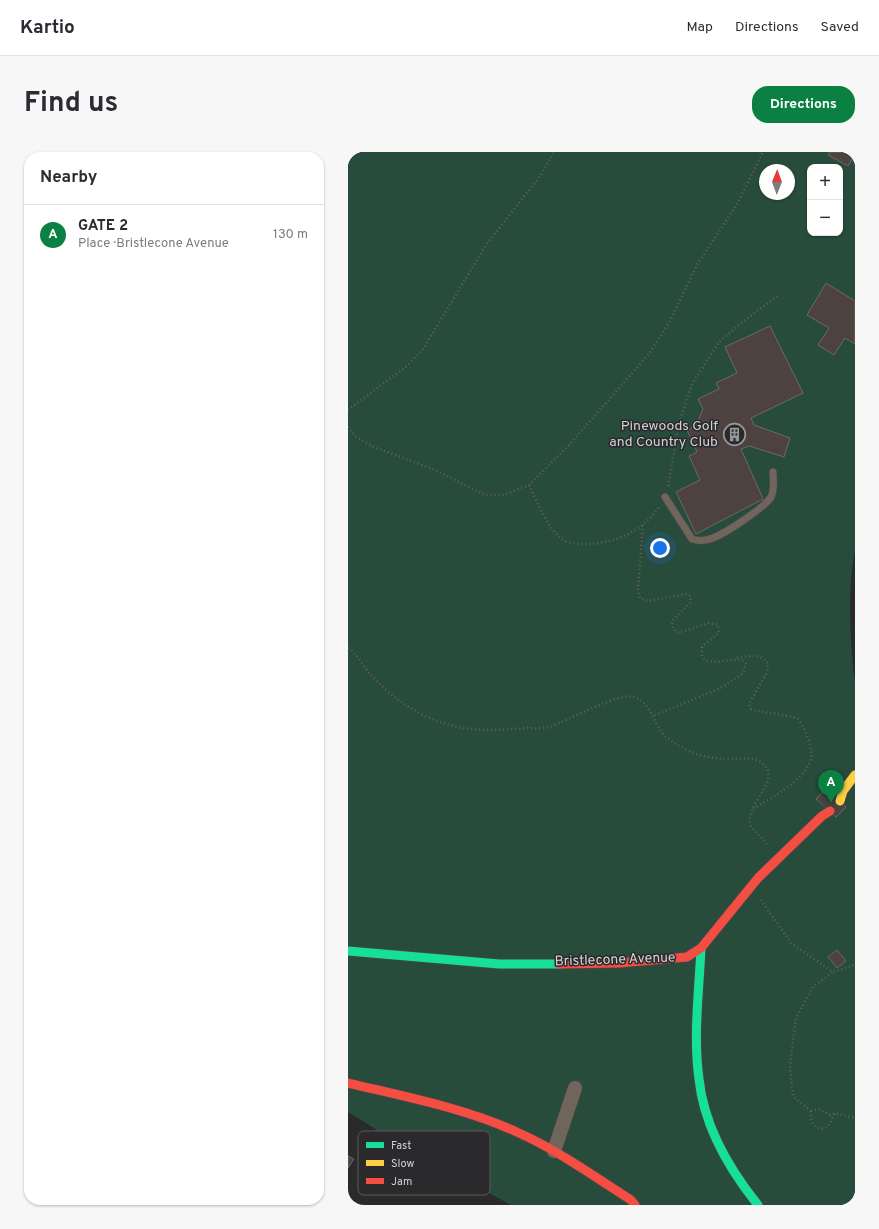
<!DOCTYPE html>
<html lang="en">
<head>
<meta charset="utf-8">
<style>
	:root { --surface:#fff; --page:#f7f7f7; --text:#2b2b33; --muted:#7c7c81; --line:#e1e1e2; --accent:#0b8043 }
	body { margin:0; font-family:Overpass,sans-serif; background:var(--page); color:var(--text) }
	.controls { position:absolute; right:12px; top:12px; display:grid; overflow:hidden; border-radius:8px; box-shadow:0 1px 3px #0004 }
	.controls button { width:36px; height:36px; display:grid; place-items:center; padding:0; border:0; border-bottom:1px solid var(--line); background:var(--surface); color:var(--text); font:20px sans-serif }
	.compass { position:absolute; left:411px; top:12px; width:36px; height:36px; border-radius:50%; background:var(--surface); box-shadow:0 1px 3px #0004; rotate:1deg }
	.you { position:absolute; left:312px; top:396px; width:14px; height:14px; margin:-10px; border:3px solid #fff; border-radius:50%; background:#1a73e8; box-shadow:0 0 0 6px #1a73e833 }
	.badge { display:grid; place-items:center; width:26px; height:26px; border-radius:50%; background:var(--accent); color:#fff; font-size:13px; font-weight:700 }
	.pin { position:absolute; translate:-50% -33px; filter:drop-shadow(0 1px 2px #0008) }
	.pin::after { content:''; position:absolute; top:21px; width:14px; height:12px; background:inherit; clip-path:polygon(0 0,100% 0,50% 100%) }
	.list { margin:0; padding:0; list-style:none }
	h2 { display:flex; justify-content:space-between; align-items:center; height:52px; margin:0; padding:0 16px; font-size:17px }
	h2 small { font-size:13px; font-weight:400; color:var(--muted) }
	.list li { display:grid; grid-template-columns:26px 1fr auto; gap:12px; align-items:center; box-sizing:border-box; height:60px; padding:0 16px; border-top:1px solid var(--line) }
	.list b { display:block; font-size:15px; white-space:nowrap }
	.list p { margin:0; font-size:13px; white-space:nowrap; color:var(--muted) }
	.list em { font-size:13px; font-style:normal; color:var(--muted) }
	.map { position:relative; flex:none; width:507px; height:1053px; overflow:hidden; border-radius:16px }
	header { display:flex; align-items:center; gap:24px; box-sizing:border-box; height:56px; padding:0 20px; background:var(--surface); border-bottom:1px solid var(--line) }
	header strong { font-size:19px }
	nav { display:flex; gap:22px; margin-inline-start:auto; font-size:14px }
	.intro { display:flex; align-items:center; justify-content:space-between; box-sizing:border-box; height:96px; padding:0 24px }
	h1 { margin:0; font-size:28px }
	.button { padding:10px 18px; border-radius:16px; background:var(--accent); color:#fff; font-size:14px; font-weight:700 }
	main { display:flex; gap:24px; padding:0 24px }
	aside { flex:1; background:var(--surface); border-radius:16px; box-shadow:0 1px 3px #0004 }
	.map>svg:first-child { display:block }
</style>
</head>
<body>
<header>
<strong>Kartio</strong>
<nav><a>Map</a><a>Directions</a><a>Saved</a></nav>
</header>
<div class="intro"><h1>Find us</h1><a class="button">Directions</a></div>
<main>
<aside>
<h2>Nearby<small></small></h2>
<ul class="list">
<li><span class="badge">A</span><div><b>GATE 2</b><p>Place · Bristlecone Avenue</p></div><em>130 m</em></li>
</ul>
</aside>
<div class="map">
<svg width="507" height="1053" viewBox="0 0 507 1053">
	<rect width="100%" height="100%" fill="#2a2a2b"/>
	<path fill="#274c3b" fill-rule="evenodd" d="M0,0h507v397c-8,45 -5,91 0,136v520h-344l-118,-65 -45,-28zM462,15h30v66h-30zM417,18h24v24h-24z"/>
	<path fill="#4d423f" stroke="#6b6a6a" d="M482,0h25v2l-7,12 -20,-11z
		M478,131l29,18v43l-10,-6 -11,17 -16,-10 11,-17 -22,-13z
		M422,174l33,67 -52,25 3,7 36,13 -6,19 -35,-11 -8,3 22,50 -67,35 -20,-42 24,-12 -11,-24 8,-4 -10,-22 9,-4 7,-17 -5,-10 21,-10 -3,-6 21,-10 -12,-26z
		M478,636l20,19 -10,10 -20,-18z
		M489,798l9,11 -9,7 -9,-11z
		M0,1004l6,3 -6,9z"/>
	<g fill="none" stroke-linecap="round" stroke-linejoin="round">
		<path stroke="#434344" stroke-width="14" stroke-dasharray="14 7" stroke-linecap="butt" d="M475,653l10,-10"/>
		<defs>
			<path id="lane" d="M317,345l27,42c7,2 14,2 21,-1 13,-5 51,-30 58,-41 4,-7 2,-18 2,-25"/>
			<path id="street" d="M206,999l21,-63"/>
			<path id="fast" d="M353,796c-2,44 -8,88 -2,131 5,48 30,90 59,126
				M0,799l151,13h60"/>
			<path id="slow" d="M492,649l3,-10 12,-16"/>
			<path id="jam" d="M211,812l60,-1 68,-6 14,-9 57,-70 64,-62 8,-5
				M0,931c58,14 117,25 171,50 40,18 76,44 112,67l4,5"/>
		</defs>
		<use href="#lane" stroke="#454546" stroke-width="9"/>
		<use href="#street" stroke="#454546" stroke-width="16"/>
		<use href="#fast" stroke="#454546" stroke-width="11"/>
		<use href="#slow" stroke="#454546" stroke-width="11"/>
		<use href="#jam" stroke="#454546" stroke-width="11"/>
		<path stroke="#65605a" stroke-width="2.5" stroke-dasharray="1 3" stroke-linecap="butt" d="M0,258l59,-44 16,-17 63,-104 55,-70 13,-23
			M0,275l7,9 19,11 61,23 50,25h19l25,-10 41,-41 78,-89 21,-32 28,-58 40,-61 26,-52
			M181,333c9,18 18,43 34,55 5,3 13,4 18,4 31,1 60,-11 78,-37
			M320,334l11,-63 13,-39 27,-42 21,-18 37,-28
			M295,373l-5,64 2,9 8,3 39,-7 3,2 1,6 -19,19 1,8 6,4 29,-10 10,2 1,7 -17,15v10c11,11 28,-1 42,4l2,3 -3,9 -20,14 -70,29
			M0,496c9,5 16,20 24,28 20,22 48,41 78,49 24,7 50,5 75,3 8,0 17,1 24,-1 18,-6 71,-35 85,-30 16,5 19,25 29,37 8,8 21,15 31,19 8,3 18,5 27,6 12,1 31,-4 41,4 22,17 -20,43 -11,63 4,7 12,12 16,18
			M389,506c13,-2 22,-5 31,5l-1,9 -18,32 2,5c15,5 32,4 47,10 6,9 16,28 13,40 -6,21 -41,40 -58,50
			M413,748l30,43 42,29 19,-6 3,-3
			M463,959l-17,-14 -2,-8 -2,-23 6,-48 17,-31 20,-15
			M463,959c-1,10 0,14 10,18l7,-2 7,-14
			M463,959l8,-2 11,6 5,-2 20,5"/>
		<use href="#lane" stroke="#6f665b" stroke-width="7"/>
		<use href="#street" stroke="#6f665b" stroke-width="14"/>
		<use href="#fast" stroke="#16e098" stroke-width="9"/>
		<use href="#slow" stroke="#ffcf43" stroke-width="9"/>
		<use href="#jam" stroke="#f24e42" stroke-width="9"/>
	</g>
	<defs>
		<symbol id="building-ring" viewBox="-11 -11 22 22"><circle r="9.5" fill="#2a292c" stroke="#979798" stroke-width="1.5"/><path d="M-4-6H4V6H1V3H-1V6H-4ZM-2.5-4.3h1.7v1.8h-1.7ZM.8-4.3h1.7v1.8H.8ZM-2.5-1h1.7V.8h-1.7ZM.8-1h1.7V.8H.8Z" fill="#979798"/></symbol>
	</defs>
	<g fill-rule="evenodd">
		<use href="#building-ring" x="374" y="270" width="25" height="25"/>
	</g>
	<g text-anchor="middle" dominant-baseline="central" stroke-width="3" stroke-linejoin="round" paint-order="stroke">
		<g font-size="14" fill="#d2d1d3" stroke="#2a292c" text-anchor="end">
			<text x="370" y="274">Pinewoods Golf<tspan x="370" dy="16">and Country Club</tspan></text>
		</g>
		<g font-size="14" fill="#d2d1d3" stroke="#2a292c">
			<text transform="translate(267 808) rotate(-2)">Bristlecone Avenue</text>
		</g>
	</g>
	<rect x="10" y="979" width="132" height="64" rx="6" fill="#2a292c" stroke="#5c5b5e" stroke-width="1"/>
	<rect x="18" y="990" width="18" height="6" fill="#16e098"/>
	<rect x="18" y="1008" width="18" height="6" fill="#ffcf43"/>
	<rect x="18" y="1026" width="18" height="6" fill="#f24e42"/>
	<g font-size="11" fill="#d2d1d3">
		<text x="43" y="997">Fast</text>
		<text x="43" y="1015">Slow</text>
		<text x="43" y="1033">Jam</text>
	</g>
</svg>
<div class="controls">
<button>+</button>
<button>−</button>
</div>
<svg class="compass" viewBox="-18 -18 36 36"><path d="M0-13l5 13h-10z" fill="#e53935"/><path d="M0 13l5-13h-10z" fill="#7c7c81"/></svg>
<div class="you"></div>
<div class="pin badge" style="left:483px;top:651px">A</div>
</div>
</main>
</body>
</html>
